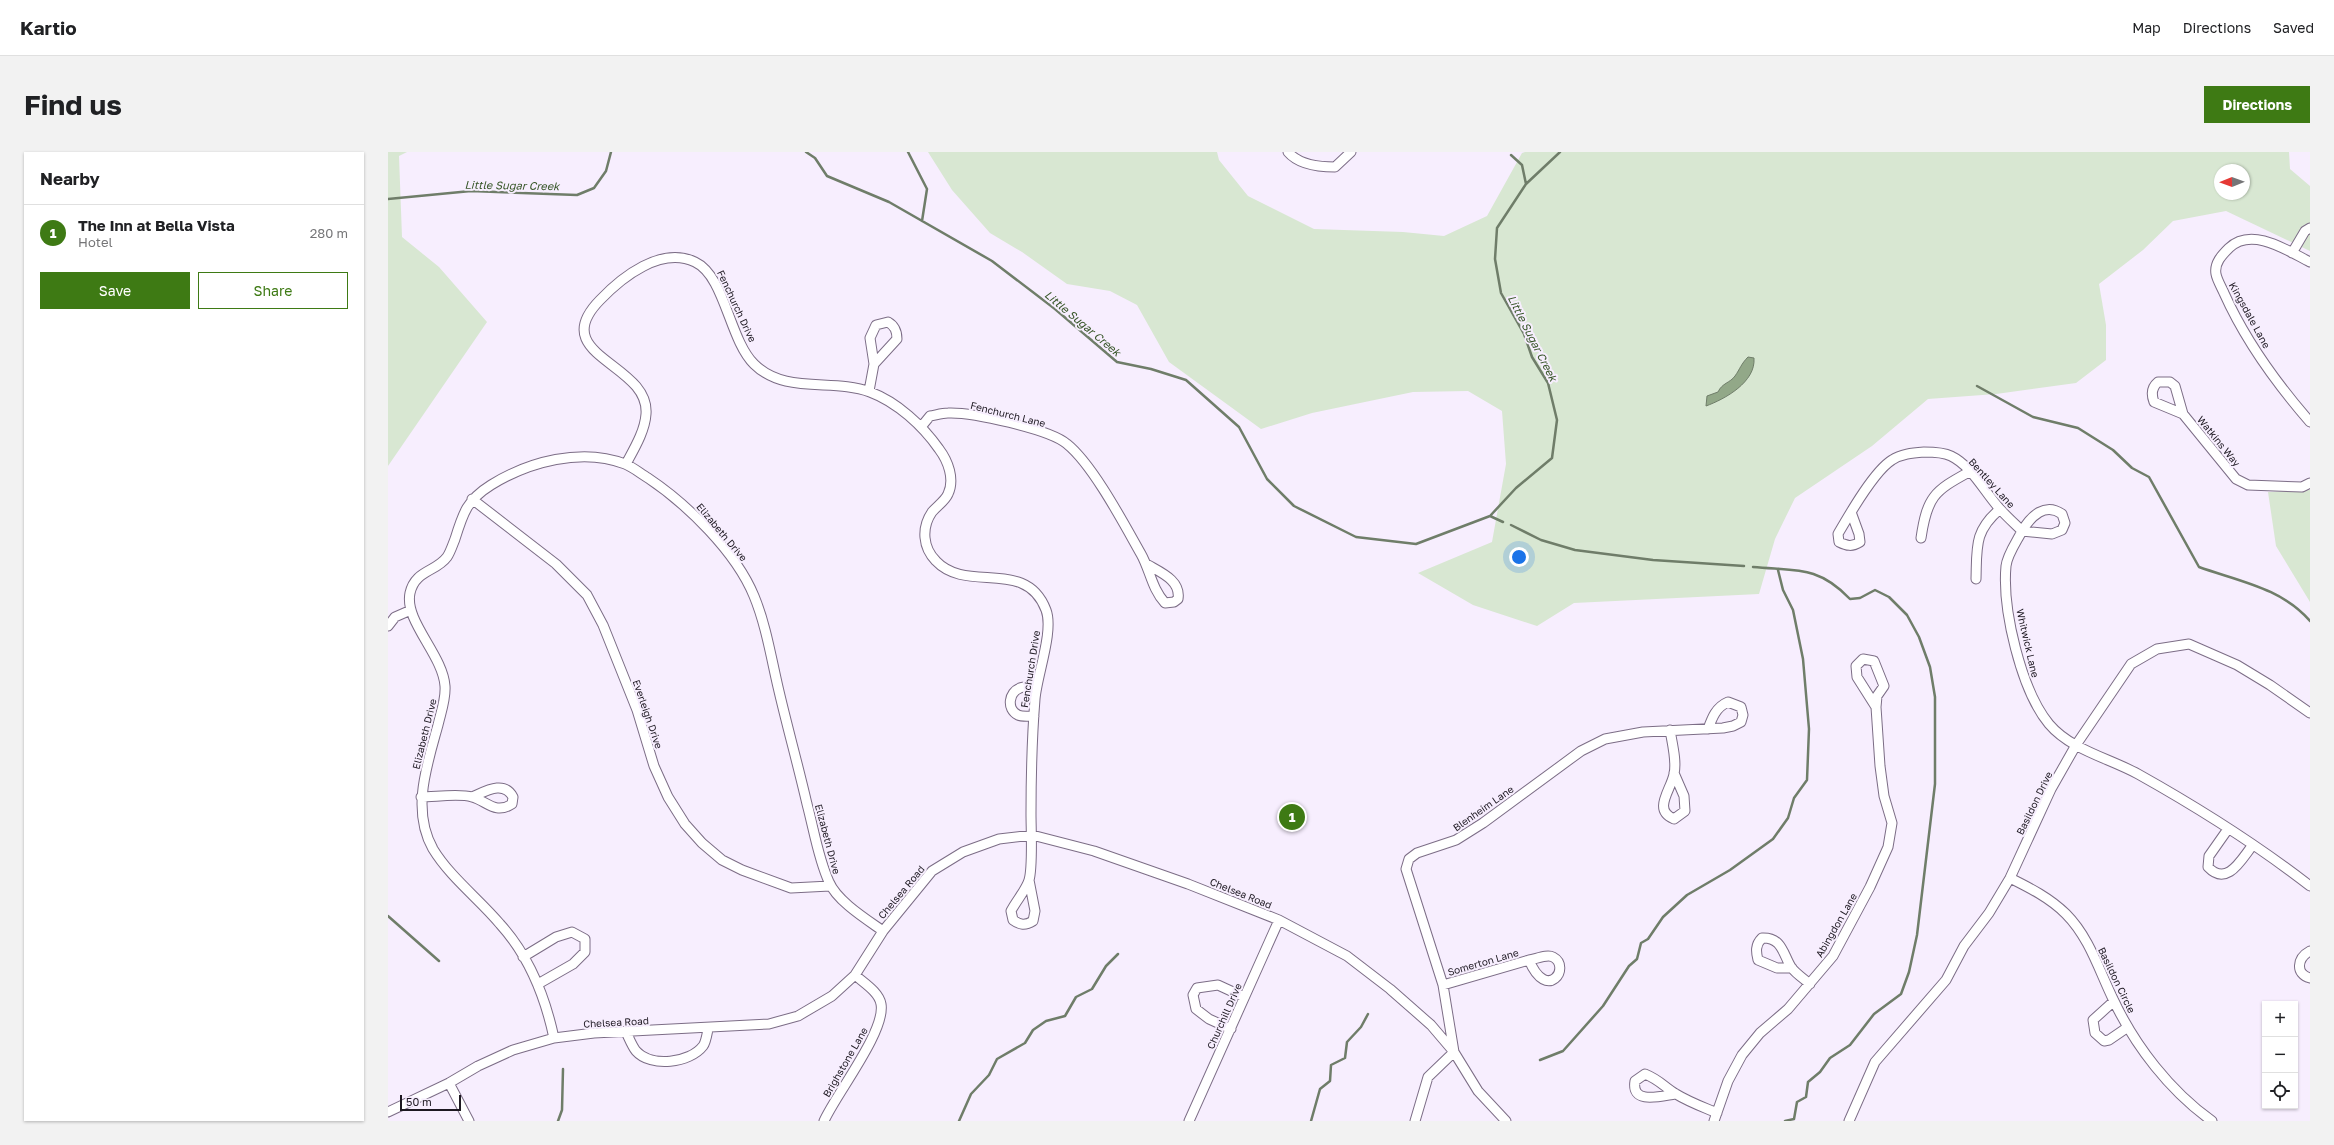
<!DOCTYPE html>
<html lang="en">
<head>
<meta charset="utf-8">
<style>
	:root { --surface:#fff; --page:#f2f2f2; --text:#202124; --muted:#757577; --line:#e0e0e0; --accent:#3e7a14 }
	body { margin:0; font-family:"Golos Text",sans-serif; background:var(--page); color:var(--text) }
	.controls { position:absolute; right:12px; bottom:12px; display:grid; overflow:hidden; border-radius:0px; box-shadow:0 1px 3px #0004 }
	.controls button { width:36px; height:36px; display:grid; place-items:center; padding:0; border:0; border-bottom:1px solid var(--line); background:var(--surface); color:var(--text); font:20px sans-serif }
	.compass { position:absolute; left:1826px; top:12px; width:36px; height:36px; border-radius:50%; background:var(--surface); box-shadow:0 1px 3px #0004; rotate:269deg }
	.scale { position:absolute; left:12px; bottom:10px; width:61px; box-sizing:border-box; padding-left:4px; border:2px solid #1d1821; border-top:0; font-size:11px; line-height:14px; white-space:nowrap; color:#1d1821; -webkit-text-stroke:3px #f7eefe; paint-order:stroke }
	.you { position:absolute; left:1131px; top:405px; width:14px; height:14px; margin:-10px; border:3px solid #fff; border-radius:50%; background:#1a73e8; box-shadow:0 0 0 6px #1a73e833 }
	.badge { display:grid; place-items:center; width:26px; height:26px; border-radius:50%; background:var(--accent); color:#fff; font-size:13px; font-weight:700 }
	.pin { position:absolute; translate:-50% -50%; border:2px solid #fff; box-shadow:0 1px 4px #0006 }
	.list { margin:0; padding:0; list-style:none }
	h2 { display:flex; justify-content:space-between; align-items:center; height:52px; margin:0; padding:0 16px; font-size:17px }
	h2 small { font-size:13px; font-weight:400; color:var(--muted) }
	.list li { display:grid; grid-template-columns:26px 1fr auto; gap:12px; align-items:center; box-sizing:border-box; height:56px; padding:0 16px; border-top:1px solid var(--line) }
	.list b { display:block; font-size:15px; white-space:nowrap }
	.list p { margin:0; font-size:13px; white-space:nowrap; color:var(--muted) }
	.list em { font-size:13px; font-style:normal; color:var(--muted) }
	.actions { display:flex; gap:8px; padding:12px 16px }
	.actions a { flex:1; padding:9px 0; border:1px solid var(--accent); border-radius:0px; text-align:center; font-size:14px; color:var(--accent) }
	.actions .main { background:var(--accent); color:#fff }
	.icon { flex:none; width:22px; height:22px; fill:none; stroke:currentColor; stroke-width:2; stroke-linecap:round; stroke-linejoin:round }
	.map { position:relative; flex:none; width:1922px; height:969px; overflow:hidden; border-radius:0px }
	header { display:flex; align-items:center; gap:24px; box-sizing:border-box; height:56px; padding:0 20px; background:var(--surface); border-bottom:1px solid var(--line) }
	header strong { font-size:19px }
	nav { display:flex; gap:22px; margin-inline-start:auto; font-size:14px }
	.intro { display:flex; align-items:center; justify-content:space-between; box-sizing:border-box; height:96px; padding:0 24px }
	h1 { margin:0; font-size:28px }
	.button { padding:10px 18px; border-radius:0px; background:var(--accent); color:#fff; font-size:14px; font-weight:700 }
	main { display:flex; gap:24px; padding:0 24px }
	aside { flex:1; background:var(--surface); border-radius:0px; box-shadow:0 1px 3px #0004 }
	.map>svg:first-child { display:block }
</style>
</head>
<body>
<header>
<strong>Kartio</strong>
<nav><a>Map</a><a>Directions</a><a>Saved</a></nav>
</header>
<div class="intro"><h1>Find us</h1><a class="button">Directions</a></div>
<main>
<aside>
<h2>Nearby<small></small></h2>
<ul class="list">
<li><span class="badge">1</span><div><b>The Inn at Bella Vista</b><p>Hotel</p></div><em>280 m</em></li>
</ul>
<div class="actions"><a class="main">Save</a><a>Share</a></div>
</aside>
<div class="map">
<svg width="1922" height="969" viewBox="0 0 1922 969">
	<rect width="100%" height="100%" fill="#f7eefe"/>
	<path fill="#d8e7d2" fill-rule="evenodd" d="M0,0h19l-8,4 3,81 37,30 48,55 -99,144z
		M540,0h289l2,8 29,36 66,33 89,3 41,4 43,-20 35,-63 3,-1h764l1,17 20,17v65l-84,-40 -53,10 -30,29 -44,34 7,41v35l-30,23 -80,11 -68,5 -56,47 -77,52 -20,41 -16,55 -185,9 -37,23 -64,-21 -55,-32 74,-31 14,-78 -4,-53 -34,-20 -55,1 -101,21 -51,16 -92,-67 -32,-57 -27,-14 -43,-7 -45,-32 -32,-19 -38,-43zM1832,18h24v24h-24z
		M1922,338v112l-34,-56 -8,-54z"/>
	<path fill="#92a888" stroke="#6f7d69" d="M1360,205l6,1c2,24 -29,41 -48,48l1,-10 11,-4c4,-9 12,-9 17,-16 5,-7 6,-12 13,-19z"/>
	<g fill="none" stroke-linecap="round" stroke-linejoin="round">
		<path stroke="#6f7d69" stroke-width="2.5" d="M418,0l9,6 12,18 62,26 103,59 63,48 62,53 34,7 35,11 53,47 28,52 27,27 62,31 60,7 74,-28 26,-28 36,-30 5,-38 -9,-37 -16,-26 -8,-23 -23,-41 -6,-34 2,-31 29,-44 34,-32
			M520,0l19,37 -5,32
			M1123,3l11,10 4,19
			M0,47l83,-8 106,4 17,-7 12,-17 5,-19
			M1589,234l56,31 45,11 35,22 19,18 17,9 50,90c39,14 83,21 111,54
			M1102,364l13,6
			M1123,373l30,15 34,10 78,10 91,6
			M1365,415c42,4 65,-2 97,32l10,-1 15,-8 14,7 18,18 12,22 11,30 5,30v87l-18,151 -8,37 -8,22 -27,20 -24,31 -20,13 -10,14 -12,10 -2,15 -9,5 -3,17 -9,2
			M0,764l51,45
			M1152,908l23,-9 40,-45 26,-40 8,-7 4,-16 7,-4 15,-22 24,-22 43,-25 43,-31 15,-21 6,-20 13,-18 2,-51 -6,-70 -10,-49 -10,-20 -5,-20
			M170,969l4,-11 1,-41
			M571,969l12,-27 18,-19 8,-16 28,-16 8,-13 13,-9 19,-5 11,-19 16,-8 14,-23 12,-12
			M923,969l9,-32 10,-8 1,-16 14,-7 2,-16 14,-15 7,-13"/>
		<defs>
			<path id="minor" d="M900,0c11,13 31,15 47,15l16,-15
				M1904,101l13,-22 5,-3
				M1922,110c-22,-11 -58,-36 -81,-14 -7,7 -15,15 -13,26 1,6 6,14 8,19 21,47 53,91 86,129
				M481,239l5,-27 1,-1 22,-24c0,-8 -2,-13 -9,-17l-12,3 -6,13 4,26
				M1795,262l-29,-12c-3,-8 -2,-15 4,-20h12l5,4 8,28 53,65 12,6 54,2 8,-4
				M533,275l9,-11c6,-1 12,-3 18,-3 23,-1 102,16 119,31 26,21 57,80 74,110 9,16 11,35 24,49l9,-1 4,-3c3,-18 -16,-26 -30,-34
				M238,312c8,-15 19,-33 20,-50 4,-51 -101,-58 -46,-114 22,-23 61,-54 95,-38 30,14 34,77 59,102 31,31 79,14 116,28 27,10 53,34 69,57 9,12 16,30 9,45 -3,7 -11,12 -16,18 -11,16 -9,36 4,49 31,33 90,-4 110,49 8,21 -9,65 -11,89 -3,38 -4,76 -4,115 0,15 2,53 -2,66 -3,10 -13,21 -18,31l2,9c7,5 12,6 20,1l2,-10 -6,-31
				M84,347l84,65 31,31 16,30 34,85 17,56 14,31 17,27 17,19 20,17 20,10 49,18 39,-2
				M1463,360l8,22 1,8c-8,5 -13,4 -21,0l-1,-8c11,-19 36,-63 54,-74 9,-6 20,-7 32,-8 7,0 19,0 27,4 21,10 34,37 49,53 7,8 15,15 22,22 9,-15 23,-29 40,-17l3,9 -3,7 -10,4 -30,-3c-5,10 -15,24 -16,35 -4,43 15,124 43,158 22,26 60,34 89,50 59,33 118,70 172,112
				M1533,386c6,-41 13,-47 48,-66
				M1588,427c1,-32 -2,-48 24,-70
				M0,474l7,-9 16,-7
				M646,564c-5,0 -12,1 -16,-1 -12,-6 -9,-23 2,-27 4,-2 11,-1 16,-1
				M1282,578c2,13 7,31 4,44 -3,16 -22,36 0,45l11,-8 -1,-15 -10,-23
				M33,645c14,0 38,-4 51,0 15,4 23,18 40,7l1,-7c-9,-17 -27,-6 -41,0
				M1840,677l-19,27 -1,11c19,20 33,-7 44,-21
				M1622,726c20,10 40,20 56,36 23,23 33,56 47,85 22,47 57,92 99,122
				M1922,799c-13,7 -15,23 0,27
				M135,805l33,-20 16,-5 13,7v13l-12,12 -35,20
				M1404,816h-15l-19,-8c-2,-8 -3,-15 4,-22 20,-1 21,16 29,29 4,6 13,12 19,17
				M1055,833l86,-25c18,43 43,7 24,-3 -6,-3 -17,2 -24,3
				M1726,849l-21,19 2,13 9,8 5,-1 19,-13
				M843,877l-22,-10 -13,-10 -3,-14 4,-7 21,-3 26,12
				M238,880c3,6 6,14 10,19 15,17 54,12 67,-5 3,-4 4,-12 5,-17
				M166,886c-9,-42 -25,-82 -54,-114 -21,-25 -50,-47 -67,-75 -22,-39 -6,-84 5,-124 3,-13 8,-26 7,-39 -2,-31 -41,-65 -35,-93 5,-23 26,-21 37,-36 3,-4 6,-13 8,-18 8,-26 12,-39 36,-54 37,-23 91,-38 134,-21 8,3 16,10 23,14 39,26 88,74 106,118 12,29 17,61 24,91 9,39 20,78 29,117 7,26 11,54 22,78 8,19 37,37 54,49
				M61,931l20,38
				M1287,942c-14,2 -44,11 -40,-13l10,-7c15,6 19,13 31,20 13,8 27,13 41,19
				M0,960l61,-29 29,-17 35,-16 41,-12 40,-5 175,-9 29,-8 34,-20 23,-21 28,-44 49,-60 31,-19 36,-13 33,-4 62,16 94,33 91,36 68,36 43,33 41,36 23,27 24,39 28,30
				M436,969c12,-27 62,-90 57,-117 -2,-12 -17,-21 -26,-29
				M801,969l90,-201
				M1027,969l13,-44 26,-25 -11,-67 -37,-116 3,-10 8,-6 39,-13 27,-17 98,-72 24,-12 38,-7 80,-4 10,-2 8,-4 2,-7 -2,-8 -13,-5c-12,5 -16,16 -20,27
				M1326,969l14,-40 14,-26 18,-22 28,-24 45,-53 37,-69 18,-40 4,-24 -8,-27 -4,-30 -4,-59 1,-11 7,-10 -10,-25 -11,-2 -7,7 1,11 19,30
				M1461,969l26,-59 71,-82 18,-34 25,-33 21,-35 41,-89 25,-44 55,-81 26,-15 32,-5 48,21 33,20 40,28"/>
		</defs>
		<use href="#minor" stroke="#7c6d86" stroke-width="11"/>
		<use href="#minor" stroke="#fff" stroke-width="9"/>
	</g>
	<g text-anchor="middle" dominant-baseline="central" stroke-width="4" stroke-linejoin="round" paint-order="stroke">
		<g font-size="10" fill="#1d1821" stroke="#f7eefe">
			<text transform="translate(349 154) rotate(65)">Fenchurch Drive</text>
			<text transform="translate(1862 163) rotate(61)">Kingsdale Lane</text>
			<text transform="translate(620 262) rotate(14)">Fenchurch Lane</text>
			<text transform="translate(1831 289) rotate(51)">Watkins Way</text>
			<text transform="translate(1604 331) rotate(48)">Bentley Lane</text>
			<text transform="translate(334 380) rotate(50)">Elizabeth Drive</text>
			<text transform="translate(1640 491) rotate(77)">Whitwick Lane</text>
			<text transform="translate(642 517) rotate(-81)">Fenchurch Drive</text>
			<text transform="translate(260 562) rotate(71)">Everleigh Drive</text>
			<text transform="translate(36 582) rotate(-76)">Elizabeth Drive</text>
			<text transform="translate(1646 651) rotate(-64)">Basildon Drive</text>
			<text transform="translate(1095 656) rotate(-35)">Blenheim Lane</text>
			<text transform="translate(440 687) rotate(75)">Elizabeth Drive</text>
			<text transform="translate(513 740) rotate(-50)">Chelsea Road</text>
			<text transform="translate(853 741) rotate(22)">Chelsea Road</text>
			<text transform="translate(1448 773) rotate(-60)">Abingdon Lane</text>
			<text transform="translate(1095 810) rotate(-16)">Somerton Lane</text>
			<text transform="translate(1729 828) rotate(64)">Basildon Circle</text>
			<text transform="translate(836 864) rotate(-66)">Churchill Drive</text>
			<text transform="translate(228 870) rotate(-3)">Chelsea Road</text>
			<text transform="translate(457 910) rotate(-60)">Brighstone Lane</text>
		</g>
		<g font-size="11" font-style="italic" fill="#375628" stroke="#f7eefe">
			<text transform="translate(124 33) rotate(1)">Little Sugar Creek</text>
			<text transform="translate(695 171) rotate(40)">Little Sugar Creek</text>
			<text transform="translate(1145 186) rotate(63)">Little Sugar Creek</text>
		</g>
	</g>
</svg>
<div class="controls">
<button>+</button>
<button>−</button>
<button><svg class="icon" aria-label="locate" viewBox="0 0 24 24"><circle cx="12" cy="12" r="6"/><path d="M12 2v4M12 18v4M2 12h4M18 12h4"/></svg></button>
</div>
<svg class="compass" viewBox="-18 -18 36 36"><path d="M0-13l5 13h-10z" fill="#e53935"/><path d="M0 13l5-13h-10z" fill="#757577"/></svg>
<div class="scale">50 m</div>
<div class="you"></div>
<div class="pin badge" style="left:904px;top:665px">1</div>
</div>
</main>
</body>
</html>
